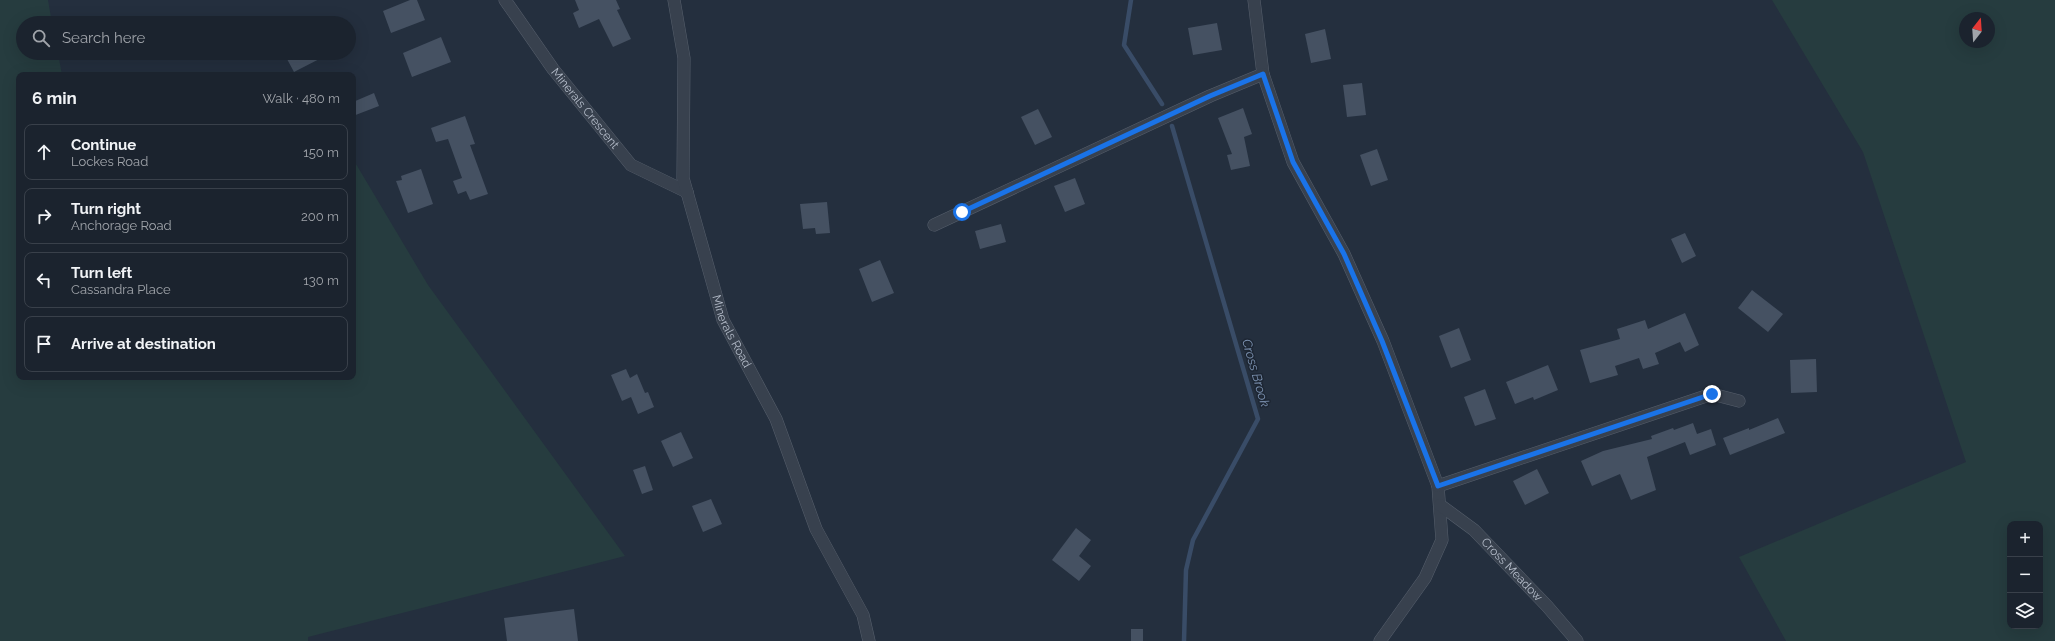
<!DOCTYPE html>
<html lang="en">
<head>
<meta charset="utf-8">
<style>
	:root { --surface:#1b232e; --page:#282f3a; --text:#f1f3f6; --muted:#a0a4aa; --line:#39404a }
	body { margin:0; font-family:Raleway,sans-serif; background:var(--page); color:var(--text) }
	.controls { position:absolute; right:12px; bottom:12px; display:grid; overflow:hidden; border-radius:8px; box-shadow:0 4px 16px #0002 }
	.controls button { width:36px; height:36px; display:grid; place-items:center; padding:0; border:0; border-bottom:1px solid var(--line); background:var(--surface); color:var(--text); font:20px sans-serif }
	.compass { position:absolute; left:1959px; top:12px; width:36px; height:36px; border-radius:50%; background:var(--surface); box-shadow:0 4px 16px #0002; rotate:17deg }
	.stop { position:absolute; width:12px; height:12px; margin:-9px; border:3px solid #1a73e8; border-radius:50%; background:#fff }
	.stop.end { background:#1a73e8; border-color:#fff; box-shadow:0 1px 4px #0008 }
	.list { margin:0; padding:0; list-style:none }
	h2 { display:flex; justify-content:space-between; align-items:center; height:52px; margin:0; padding:0 16px; font-size:17px }
	h2 small { font-size:13px; font-weight:400; color:var(--muted) }
	.list li { display:grid; grid-template-columns:26px 1fr auto; gap:12px; align-items:center; box-sizing:border-box; height:56px; margin:0 8px 8px; padding:0 8px; border:1px solid var(--line); border-radius:8px }
	.list b { display:block; font-size:15px; white-space:nowrap }
	.list p { margin:0; font-size:13px; white-space:nowrap; color:var(--muted) }
	.list em { font-size:13px; font-style:normal; color:var(--muted) }
	.icon { flex:none; width:22px; height:22px; fill:none; stroke:currentColor; stroke-width:2; stroke-linecap:round; stroke-linejoin:round }
	.map { position:relative; flex:none; width:2055px; height:641px; overflow:hidden }
	.search { position:absolute; background:var(--surface); box-shadow:0 4px 16px #0002; left:16px; top:16px; width:340px; height:44px; display:flex; align-items:center; gap:10px; box-sizing:border-box; padding:0 14px; border-radius:22px; color:var(--muted); font-size:15px }
	.panel { position:absolute; background:var(--surface); box-shadow:0 4px 16px #0002; left:16px; top:72px; width:340px; height:308px; border-radius:8px }
	.map>svg:first-child { display:block }
</style>
</head>
<body>
<div class="map">
<svg width="2055" height="641" viewBox="0 0 2055 641">
	<rect width="100%" height="100%" fill="#242f3e"/>
	<path fill="#263c3f" fill-rule="evenodd" d="M0,0h48l4,23h-29v30h35l4,22h-43v302h334v-218l75,126 197,271 -317,81v4h-308z
		M1772,0h283v641h-269l-47,-84 227,-95 -103,-310zM1965,18h24v24h-24zM2010,524h30v102h-30z"/>
	<g fill="none" stroke-linecap="round" stroke-linejoin="round">
		<path stroke="#394c67" stroke-width="4.5" d="M1131,0l-7,45 38,59
			M1172,126l86,293 -65,121 -7,30 -2,71"/>
	</g>
	<path fill="#455162" d="M410,0h7l8,20 -34,13 -8,-22z
		M575,0h41l4,9 -3,1 14,29 -18,8 -14,-28 -20,9 -6,-15 6,-3z
		M1217,23l5,27 -29,5 -5,-27z
		M1325,29l6,30 -20,4 -6,-29z
		M441,37l10,25 -39,15 -9,-24z
		M298,53h33l-37,19 -7,-13z
		M1362,83l4,32 -19,2 -4,-32z
		M374,93l5,13 -26,10v-14z
		M1243,108l9,26 -8,3 6,29 -19,4 -4,-15 5,-1 -14,-36z
		M1038,109l14,28 -17,8 -14,-28z
		M465,116l10,28 -5,1 18,49 -18,6 -4,-9 -8,3 -5,-13 9,-3 -14,-39 -12,3 -5,-14z
		M1377,149l11,31 -17,6 -11,-31z
		M421,169l12,35 -25,9 -12,-32 6,-1 -1,-4z
		M1075,178l10,26 -20,8 -11,-26z
		M827,202l3,31 -14,1 -1,-6 -12,1 -3,-25z
		M1001,224l5,18 -26,7 -5,-18z
		M1685,233l11,23 -14,7 -11,-24z
		M880,260l14,33 -22,9 -13,-33z
		M1752,290l31,24 -15,18 -30,-24z
		M1685,313l14,32 -14,7 -5,-10 -25,11 4,11 -16,5 -4,-11 -24,8 3,9 -28,8 -10,-33 40,-11 -3,-10 28,-9 3,9z
		M1459,328l12,32 -20,8 -12,-32z
		M1816,359l1,33 -26,1 -1,-33z
		M1548,365l10,25 -24,10 -1,-3 -18,7 -9,-22z
		M626,369l4,9 7,-4 8,19 3,-1 6,15 -16,7 -7,-17 -9,4 -11,-26z
		M1485,389l11,30 -21,7 -11,-29z
		M1778,418l7,15 -55,22 -7,-17 26,-10v2z
		M1693,423l4,11 14,-5 5,16 -26,10 -5,-13 -38,15 9,33 -25,10 -11,-26 -28,12 -11,-25 22,-10 49,-12 -1,-3 22,-8 1,2z
		M681,432l12,26 -20,9 -12,-26z
		M645,466l8,24 -11,4 -9,-24z
		M1537,469l12,24 -24,12 -12,-24z
		M711,499l11,25 -19,8 -11,-26z
		M1076,528l15,12 -12,16 12,10 -12,15 -27,-21z
		M574,609l4,32h-71l-3,-23z
		M1131,629h12v12h-12z"/>
	<g fill="none" stroke-linecap="round" stroke-linejoin="round">
		<defs>
			<g id="street">
				<path id="s1" d="M505,0l48,69 78,96 56,27"/>
				<path id="s2" d="M674,0l10,58 -1,120 40,142 53,99 40,110 47,86 6,26"/>
				<path d="M1254,0l9,74 30,88 51,92 39,87 55,145 4,54 -17,38 -45,63"/>
				<path d="M934,225l276,-129 53,-22"/>
				<path d="M1438,486l274,-92 27,7"/>
				<path id="s3" d="M1440,505l34,25 73,76 30,35"/>
			</g>
		</defs>
		<use href="#street" stroke="#565f6c" stroke-width="13"/>
		<use href="#street" stroke="#38414e" stroke-width="12"/>
	</g>
	<g fill="none" stroke-linecap="round" stroke-linejoin="round">
		<path stroke="#1a73e8" stroke-width="5" d="M962,212l248,-116 53,-22 30,88 51,92 38,87 56,145 274,-92"/>
	</g>
	<g text-anchor="middle" dominant-baseline="central" stroke-width="3" stroke-linejoin="round" paint-order="stroke">
		<g font-size="12" fill="#b4bcc9" stroke="#1d2633">
			<text stroke="none"><textPath href="#s1" startOffset="135">Minerals Crescent</textPath></text>
			<text stroke="none"><textPath href="#s2" startOffset="340">Minerals Road</textPath></text>
			<text stroke="none"><textPath href="#s3" startOffset="97">Cross Meadow</textPath></text>
		</g>
		<g font-size="13" font-style="italic" fill="#7c92b1" stroke="#1d2633">
			<text transform="translate(1256 373) rotate(74)">Cross Brook</text>
		</g>
	</g>
</svg>
<div class="controls">
<button>+</button>
<button>−</button>
<button><svg class="icon" aria-label="layers" viewBox="0 0 24 24"><path d="M12 4l9 5-9 5-9-5zM3 14l9 5 9-5"/></svg></button>
</div>
<svg class="compass" viewBox="-18 -18 36 36"><path d="M0-13l5 13h-10z" fill="#e53935"/><path d="M0 13l5-13h-10z" fill="#a0a4aa"/></svg>
<div class="stop" style="left:962px;top:212px"></div>
<div class="stop end" style="left:1712px;top:394px"></div>
<div class="search"><svg class="icon" aria-label="search" viewBox="0 0 24 24"><circle cx="10" cy="10" r="6"/><path d="M15 15l6 6"/></svg>Search here</div>
<section class="panel">
<h2>6 min<small>Walk · 480 m</small></h2>
<ul class="list">
<li><svg class="icon" aria-label="ahead" viewBox="0 0 24 24"><path d="M12 20V5M6 11l6-6 6 6"/></svg><div><b>Continue</b><p>Lockes Road</p></div><em>150 m</em></li>
<li><svg class="icon" aria-label="right" viewBox="0 0 24 24"><path d="M7 20v-9h11M14 6l5 5-5 5"/></svg><div><b>Turn right</b><p>Anchorage Road</p></div><em>200 m</em></li>
<li><svg class="icon" aria-label="left" viewBox="0 0 24 24"><path d="M17 20v-9H6M10 6l-5 5 5 5"/></svg><div><b>Turn left</b><p>Cassandra Place</p></div><em>130 m</em></li>
<li><svg class="icon" aria-label="arrive" viewBox="0 0 24 24"><path d="M6 21V4h12l-3 4 3 4H6"/></svg><div><b>Arrive at destination</b></div></li>
</ul>
</section>
</div>
</body>
</html>
